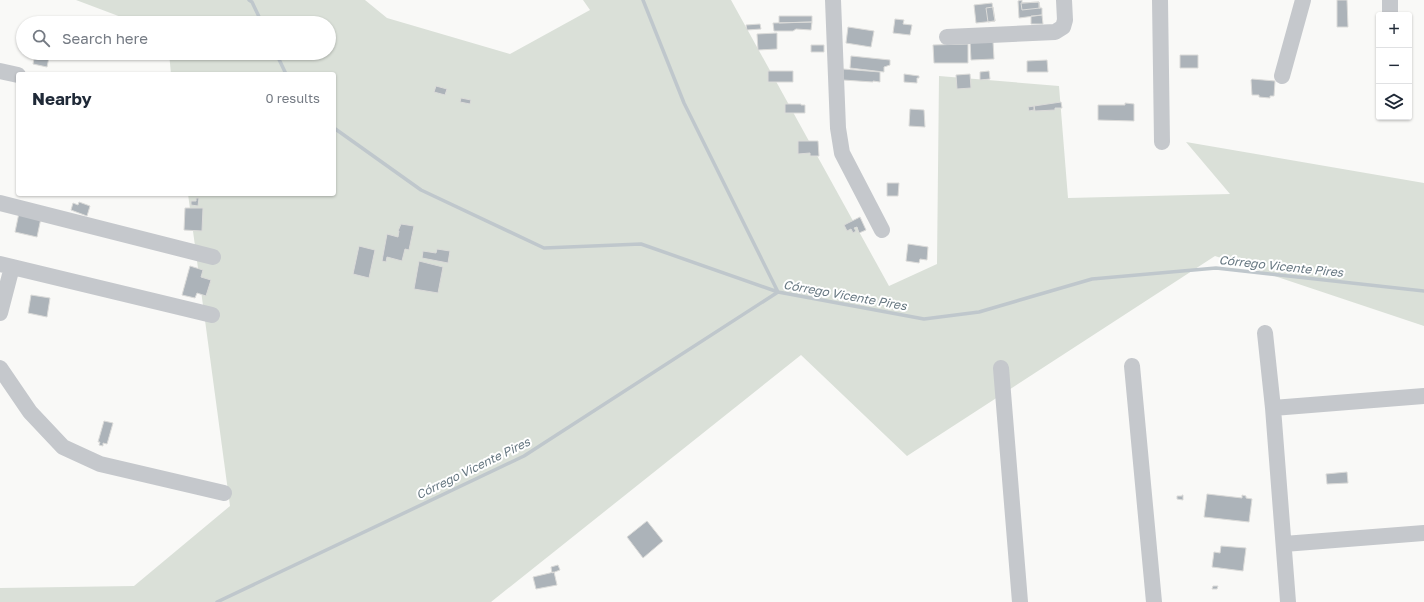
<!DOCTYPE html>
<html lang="en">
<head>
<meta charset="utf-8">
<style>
	:root { --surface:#fff; --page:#f2f2f3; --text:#1f2937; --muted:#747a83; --line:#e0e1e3 }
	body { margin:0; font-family:"Golos Text",sans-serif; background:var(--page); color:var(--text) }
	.controls { position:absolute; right:12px; top:12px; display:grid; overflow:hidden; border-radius:4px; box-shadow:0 1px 3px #0004 }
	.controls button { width:36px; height:36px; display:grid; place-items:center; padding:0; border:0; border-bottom:1px solid var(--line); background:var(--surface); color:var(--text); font:20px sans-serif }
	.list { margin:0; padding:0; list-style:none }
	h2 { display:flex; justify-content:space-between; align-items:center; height:52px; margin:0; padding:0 16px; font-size:17px }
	h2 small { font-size:13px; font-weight:400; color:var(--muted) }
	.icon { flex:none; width:22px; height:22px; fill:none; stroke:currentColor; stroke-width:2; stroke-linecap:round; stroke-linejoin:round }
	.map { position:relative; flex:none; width:1424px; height:602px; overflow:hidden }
	.search { position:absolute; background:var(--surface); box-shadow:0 1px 3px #0004; left:16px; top:16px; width:320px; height:44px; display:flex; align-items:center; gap:10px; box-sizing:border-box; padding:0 14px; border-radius:22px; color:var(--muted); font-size:15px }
	.panel { position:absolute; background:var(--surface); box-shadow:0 1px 3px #0004; left:16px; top:72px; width:320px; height:124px; border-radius:4px }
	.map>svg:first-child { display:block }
</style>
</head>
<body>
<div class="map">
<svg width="1424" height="602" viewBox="0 0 1424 602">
	<rect width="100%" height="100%" fill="#f9f9f7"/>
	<path fill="#dae0d8" d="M76,0h289l22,18 123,36 80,-44 -7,-10h148l158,286 48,-22 2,-188 120,10 9,112 162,-4 -44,-52 238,41v143l-209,-70 -308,200 -106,-101 -310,247h-491v-14l134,-2 96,-80 -42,-312h146v-120h-163l-2,-21h160v-30h-192z"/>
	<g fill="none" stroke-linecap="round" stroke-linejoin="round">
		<path stroke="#bfc7cc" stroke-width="3.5" d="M249,0l3,2 10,21
			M643,0l41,103 94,189
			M276,53l10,21
			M334,128l87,62 123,58 97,-4 137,48
			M217,602l307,-146 254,-164 146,27 55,-7 113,-33 124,-11 208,23"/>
	</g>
	<path fill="#acb3b9" stroke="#dbdbd9" d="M1022,0v3l17,-1v6h3v7l-23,3 -1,-17z
		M1337,0h10l1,27h-11z
		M1039,2l1,6 -18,2 -1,-7z
		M992,3l3,18 -19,2 -2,-18z
		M993,7l2,14 -7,1 -2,-14z
		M1042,15l1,9h-12v-8z
		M779,16h33v6l-33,1z
		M895,19l9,1 -1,4 9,1 -2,10 -17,-2z
		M812,22l-1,8 -15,-1 -3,2h-19l-1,-8z
		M760,24l1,5 -14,1 -1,-5z
		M848,27l26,4 -3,16 -25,-4z
		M777,33v16l-19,1 -1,-16z
		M970,41h23l1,18 -23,1z
		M968,44v19h-34l-1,-18z
		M811,45h13v7h-13z
		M35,53h15l-3,14 -14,-3z
		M1180,55h18v13h-18z
		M851,56l39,4v5l-6,2v5l-34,-4z
		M1047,60l1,12h-21v-11z
		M843,69l37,3v10l-7,-1v1l-30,-2z
		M768,71h25v11h-25z
		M989,71l1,8 -10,1v-8z
		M904,74l15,2v2h-2v5l-13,-1z
		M970,74l1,14 -14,1 -1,-14z
		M1252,79l23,2 -1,15h-4v2l-11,-1v-2h-7l-1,-15z
		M436,86l11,3 -2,6 -11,-3z
		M461,98l10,2 -1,4 -10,-2z
		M1061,102l1,6h-7v2l-20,1 -1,-5z
		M1125,103l9,1v17l-36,-1v-15h27z
		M785,104h16v1h4v8h-20z
		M1034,106v4l-5,1 -1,-4z
		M910,109l14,1 1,17 -16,-1z
		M798,141h20l1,15h-9v-3l-12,1z
		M887,183h12l-1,13h-11z
		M196,198h3l-1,8 -7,-1v-4h5z
		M79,202l11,4 -3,10 -16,-6 2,-7 5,2z
		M185,208h18l-1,23 -18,-1z
		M19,213l22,5 -4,19 -22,-5z
		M860,217l6,13 -7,3 -2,-6 -3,1 2,3 -3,2 -2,-4 -4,2 -3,-6z
		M401,224l13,2 -5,24 -4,-1 -3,12 -15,-4 -1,5 -4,-1 5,-27 11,3 1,-6h-1z
		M908,244l20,3 -1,13 -7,-1 -1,4 -13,-2z
		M359,246l16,4 -6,28 -16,-4z
		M437,249l13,2 -2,12 -26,-5 1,-7 13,2z
		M419,261l24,6 -5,26 -24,-4z
		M190,266l13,4 -2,7 10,3 -5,16 -9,-3 -2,5 -13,-3z
		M31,295l19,3 -3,19 -19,-4z
		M104,421l9,2 -6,21 -4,-1v3l-4,-1 1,-3h-2z
		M1347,472l1,11 -21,1 -1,-10z
		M1207,494l35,4v-3l4,1v2l6,1 -3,23 -45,-5z
		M1182,495h1v5l-6,-1v-3h5z
		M647,521l16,20 -20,17 -16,-21z
		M1221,546l25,2 -3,23 -31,-4 2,-15 6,1z
		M558,565l2,5 -8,3 -1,-6z
		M554,572l3,13 -21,4 -3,-12z
		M1213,586h5l-1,3h-5z"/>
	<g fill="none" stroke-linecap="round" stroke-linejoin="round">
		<path stroke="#c5c8cc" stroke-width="16" d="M833,0l5,128 4,25 40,77
			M1160,0l2,142
			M1390,0v15
			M947,37l108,-5 8,-5 2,-7 -1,-20
			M0,71l18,4
			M1282,76l21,-76
			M0,203l213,54
			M0,264l212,51
			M0,313l12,-46
			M1265,333l8,75 15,194
			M1132,366l22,236
			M0,368l30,44 33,35 37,17 124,29
			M1001,368l19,234
			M1273,408l151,-12
			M1284,544l140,-11"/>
	</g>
	<g text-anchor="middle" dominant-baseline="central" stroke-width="4" stroke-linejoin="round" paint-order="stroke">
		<g font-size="12" font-style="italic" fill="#667781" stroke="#fff">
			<text transform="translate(1281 266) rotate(6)">Córrego Vicente Pires</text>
			<text transform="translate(845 295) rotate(10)">Córrego Vicente Pires</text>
			<text transform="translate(473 468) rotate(-26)">Córrego Vicente Pires</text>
		</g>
	</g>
</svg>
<div class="controls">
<button>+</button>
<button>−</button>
<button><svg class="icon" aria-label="layers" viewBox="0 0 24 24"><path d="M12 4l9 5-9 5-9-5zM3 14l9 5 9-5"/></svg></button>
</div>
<div class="search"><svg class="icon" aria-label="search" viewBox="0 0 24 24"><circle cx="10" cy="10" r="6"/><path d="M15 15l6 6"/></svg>Search here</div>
<section class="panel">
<h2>Nearby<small>0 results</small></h2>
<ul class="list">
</ul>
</section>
</div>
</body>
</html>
